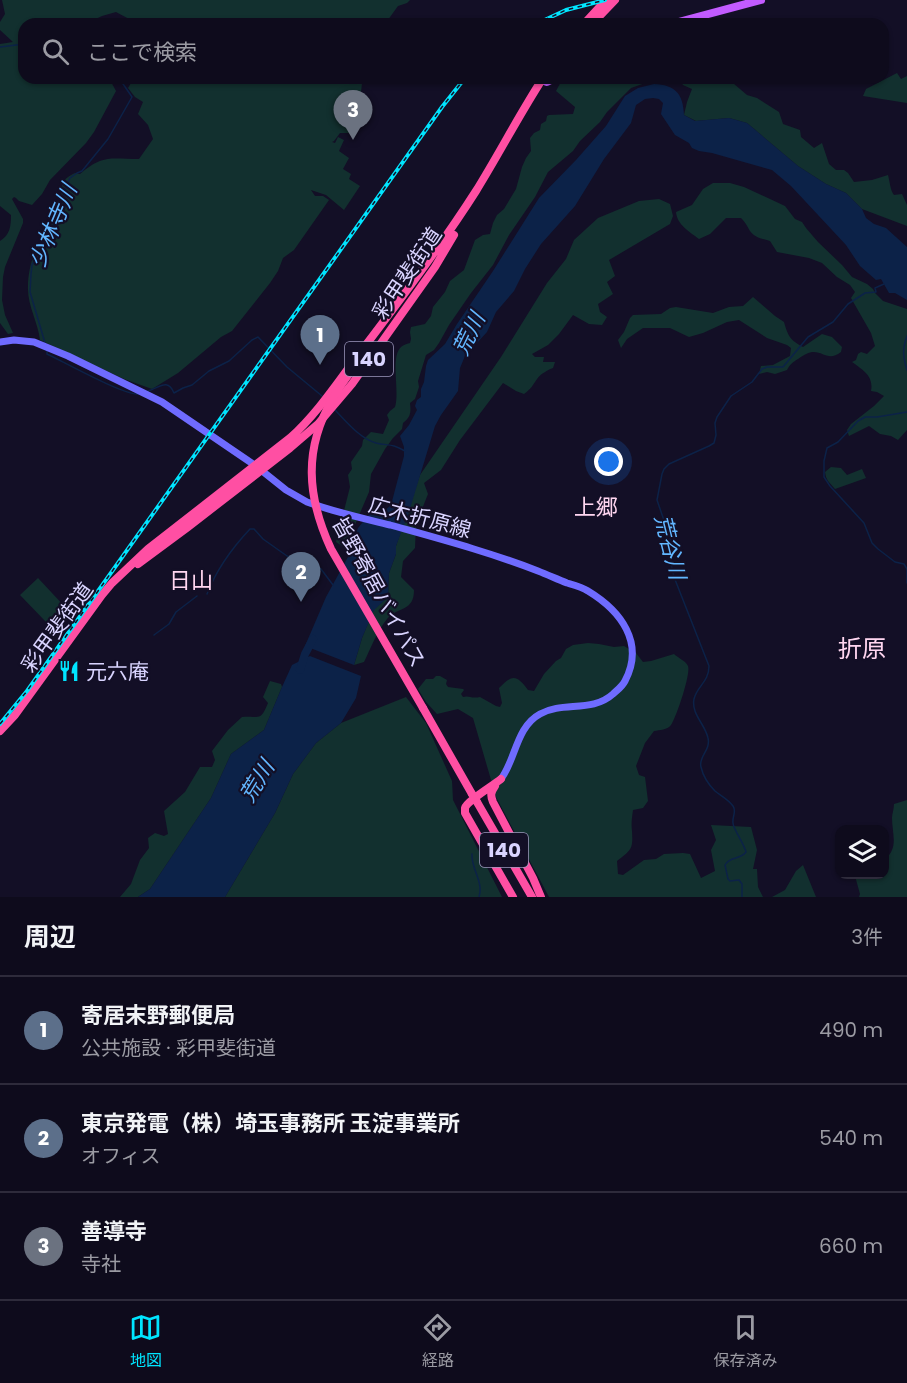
<!DOCTYPE html>
<html lang="ja">
<head>
<meta charset="utf-8">
<style>
	:root { --surface:#0e0b1c; --page:#1c1929; --text:#f1f3f6; --muted:#9b9ba3; --line:#2e2b3b; --accent:#00e5ff }
	body { margin:0; font-family:Poppins,"Noto Sans JP",sans-serif; background:var(--page); color:var(--text) }
	.controls { position:absolute; right:18px; bottom:18px; display:grid; overflow:hidden; border-radius:12px; box-shadow:0 2px 4px #0004 }
	.controls button { width:54px; height:54px; display:grid; place-items:center; padding:0; border:0; border-bottom:2px solid var(--line); background:var(--surface); color:var(--text); font:30px sans-serif }
	.you { position:absolute; left:609px; top:462px; width:21px; height:21px; margin:-15px; border:4px solid #fff; border-radius:50%; background:#1a73e8; box-shadow:0 0 0 9px #1a73e833 }
	.badge { display:grid; place-items:center; width:39px; height:39px; border-radius:50%; background:var(--accent); color:#fff; font-size:20px; font-weight:700 }
	.pin { position:absolute; translate:-50% -50px; filter:drop-shadow(0 2px 3px #0008) }
	.pin::after { content:''; position:absolute; top:32px; width:21px; height:18px; background:inherit; clip-path:polygon(0 0,100% 0,50% 100%) }
	.list { margin:0; padding:0; list-style:none }
	h2 { display:flex; justify-content:space-between; align-items:center; height:78px; margin:0; padding:0 24px; font-size:26px }
	h2 small { font-size:20px; font-weight:400; color:var(--muted) }
	.list li { display:grid; grid-template-columns:39px 1fr auto; gap:18px; align-items:center; box-sizing:border-box; height:108px; padding:0 24px; border-top:2px solid var(--line) }
	.list b { display:block; font-size:22px; white-space:nowrap }
	.list p { margin:0; font-size:20px; white-space:nowrap; color:var(--muted) }
	.list em { font-size:20px; font-style:normal; color:var(--muted) }
	.icon { flex:none; width:33px; height:33px; fill:none; stroke:currentColor; stroke-width:2; stroke-linecap:round; stroke-linejoin:round }
	.map { position:relative; flex:none; width:907px; height:897px; overflow:hidden }
	.search { position:absolute; background:var(--surface); box-shadow:0 2px 4px #0004; left:18px; right:18px; top:18px; height:66px; display:flex; align-items:center; gap:15px; box-sizing:border-box; padding:0 21px; border-radius:18px; color:var(--muted); font-size:22px }
	.sheet { height:402px; background:var(--surface) }
	nav { display:flex; justify-content:space-around; align-items:center; box-sizing:border-box; height:84px; border-top:2px solid var(--line); background:var(--surface); font-size:16px; color:var(--muted) }
	nav a { display:grid; justify-items:center; gap:3px }
	nav .on { color:var(--accent) }
	.map>svg:first-child { display:block }
</style>
</head>
<body>
<div class="map">
<svg width="907" height="897" viewBox="0 0 907 897">
	<rect width="100%" height="100%" fill="#130f26"/>
	<path fill="#12302f" d="M2,0h408l-3,3 -9,3 -13,18h-240l-6,-4h-8l-15,-8 -14,4 -17,8h-61v54h85l7,13 -22,41 -8,11 -36,37 -8,14 -10,11 -13,-4 -3,-3 -2,-1 -2,2 11,20v4l-18,44 -2,10 -1,23 3,15 8,18 -5,1 -8,-11v-82c10,-6 11,-15 11,-26l-11,-9v-162l13,-2 -13,-12v-8l5,-8z
		M897,73l4,6 6,-3v27l-44,-7 3,-7z
		M134,78h245l-17,5 -5,46 -8,4h-9l-6,8 -2,1 3,1 3,-6 6,3 -5,11 10,7 -6,11 8,5 -2,5 11,7 -16,24 -18,-15 -15,-5 4,6h8l6,4 -35,50 -11,8 -5,13 -8,12 -38,48 -11,6 -43,36 -26,16 -28,-10 -84,-39c-2,-18 -13,-35 -12,-54 0,-11 3,-26 8,-36 7,-15 18,-26 23,-41 3,-9 0,-20 5,-28 3,-4 7,-6 11,-8l5,1c23,-20 31,-15 59,-15l14,-20 -5,-14 -10,-11 5,-12 -8,-5 -7,-9z
		M563,78h83l2,4 -17,6 -24,24 -7,10 -20,19 -7,10 -25,21 -13,25 -26,38 -16,30 -22,28 -22,32 -10,18 -5,7 -8,5 -8,26 1,6 -4,12 -5,4c1,9 1,14 -7,20l-1,6 -9,9 -8,11 -14,25 -2,18 -24,56 -9,-6 14,-55 -2,-12 4,-6 -1,-7 11,-16 1,-6 8,-8 12,2 6,-14 -2,-5 3,-4 5,-4c5,-15 -5,-50 6,-60 2,-2 5,-3 9,-4l1,-4 -1,-7 1,-5 14,-3 6,-8 2,-9 12,-15 5,-11 14,-11 11,-30 8,-5 7,-1 3,-11 4,-8 7,-6 12,-20 6,-22 4,-9 5,-7 -1,-13 4,-5 6,-3 1,-6 5,-3 1,-5 2,-1 24,-1 2,-7 -19,-16z
		M678,78h49l20,17 10,3 22,14 4,12 17,6 1,7 13,11 8,-5 7,21 7,6h8l4,3 6,9 18,-2 16,-5c2,7 2,15 6,20l8,-1 5,11v21l-45,-17 -16,-16 -20,-9 -28,-18 -51,-43 -18,-5 -33,3 -12,-6 3,-13 5,-13 -9,-4z
		M713,183h17l14,4 41,19 10,13 7,3 4,6 12,14 24,23 10,12 15,7 6,5 2,4 8,8 24,8v121l-9,10 -7,-4 -11,-2 -11,-8 -20,10 -2,-6 4,-6 23,-18 10,-10 -7,-4 -6,-1c3,-15 -8,-21 -19,-29l4,-2 2,-6 3,-2 6,2 8,-8 -4,-13 -20,-35 4,-6 -5,-7 -13,-8 -15,-14 -13,-5 -32,-6 -7,-11c-7,-2 -15,-3 -20,-10 -3,-5 -4,-8 -9,-13h-15l-16,16 -11,5c-9,-7 -22,-14 -23,-27l16,-7 11,-16z
		M659,199l11,5 3,12 -3,8 -61,36 6,16 -8,6 6,12 -15,10 2,8 7,5 -5,8 -13,-1 -16,-9 -14,19 -11,11 -16,9 3,3h9l-1,5h12l-2,6c-5,2 -13,6 -16,11 -5,7 -5,9 -13,15l-8,-3 -13,-8 -43,57 -19,30 -17,13 4,11 -12,30 -1,24 -12,13 -2,16 13,13c0,22 -16,16 -27,29 -10,12 -16,29 -23,43l-10,3 8,-27 12,-29 14,-12 1,-24 7,-19v-8l24,-71 81,-118 46,-74 19,-24 8,-19 24,-22 41,-17z
		M753,297l22,19 9,6c4,14 6,18 19,25l19,-13 10,3 10,10 -1,5c-13,10 -17,-1 -29,0 -5,1 -10,4 -14,7 -5,3 -8,5 -11,11l-12,4 -8,-2 -8,2 2,-8 12,-1 17,-9 1,-8 -4,-3 -20,-7 -28,-18 -12,2 -24,11 -14,4 -19,-9h-27l-16,11 -6,9 -3,-8 6,-8 6,-14 3,-3 28,-1 9,-6 6,-1 37,6 16,-6 14,-1z
		M831,467l10,1 6,7 15,-6 4,9 -31,11 -7,-8 -2,-4 -1,-5z
		M38,578l28,30 -20,14 -26,-27z
		M588,643l11,1 15,3 10,-1 12,7 7,9 8,-1 23,-7c4,4 12,7 14,12 3,8 -12,52 -17,59 -4,5 -11,5 -17,6l-9,12 -9,23 3,9 6,2 3,24 -5,7 -10,2c-1,7 -2,14 -1,21 1,18 0,18 -15,30l1,13 5,1 21,-15 12,-1 8,-5 19,-1 7,1 11,24 14,-7 -4,-21 5,-10 -5,-15 40,2 6,23 -4,19h4l1,18 5,10h-214l-53,-100 -23,-79 -15,-9 -21,5 -11,-12 -8,-13 8,-10h7l3,-3h4l7,4 -1,4 2,3 15,2 1,1 -3,4 2,3c6,-2 8,2 17,0l16,9 4,1 2,-4 -3,-15c13,-13 17,-14 29,2l6,1 10,-17 12,-13 5,-3 5,-9 7,-4z
		M270,681l11,3 1,3 -18,43 -33,24 -20,44 -61,91 -12,8h-18l11,-13 9,-24 9,-12 -1,-10 7,-5 9,3 4,-2 -4,-23 21,-19 15,-25h12l3,-7 -3,-9 16,-21 14,-13c17,-2 18,6 26,-14l-5,-6z
		M406,697l20,26 26,58 1,19 49,97h-277l50,-84 18,-39 23,-31 25,-20z
		M907,800v97h-48l1,-3 -5,-18 4,-2h25l1,-15c14,-11 7,-26 7,-41 0,-4 2,-9 2,-14z
		M803,865l13,32h-44l13,-7 11,-19z"/>
	<path fill="#0c2248" d="M654,84c21,1 29,9 30,31l11,6 34,-3 18,5 51,43 28,18 20,9 16,16 4,9 8,6 12,4 21,19v53l-12,-7h-6l-8,-14 -5,1 -16,-14 -14,-21 -55,-59 -19,-16 -60,-17 -13,-2 -7,-3 -3,-5 -14,-8 -14,-21 2,-11 -4,-4 -6,-1 -8,1 -9,6 -5,18 -27,36 -29,47 -34,38 -16,25 -11,22 -18,21 -9,20 -22,24 -5,12 -2,23 -17,24 -6,11 -26,86 -13,34v8l-7,19 -1,24 -14,13 -12,28 -8,27 -49,-19 21,-49 22,-40 10,-29 12,-15h12l9,-8 13,-49v-9l-4,-11 9,-11 8,-15 -2,-4 2,-6 4,-3v-8l3,-7 2,-16 2,-6 17,-16 12,-20 36,-53 46,-73 37,-38 30,-34 19,-30 13,-8z
		M310,656l51,20 -5,22 -15,25 -25,20 -23,31 -18,39 -50,84h-87l12,-8 61,-91 20,-44 33,-24 18,-43 10,-22z"/>
	<g fill="none" stroke-linecap="round" stroke-linejoin="round">
		<path stroke="#0c2248" stroke-width="1.5" d="M0,47l24,-3
			M907,336c-5,13 -4,21 0,34
			M45,343l-15,-51 1,-18 1,-9 17,-29 11,-27 6,-23 4,-8 7,-5 5,-2 26,-32 24,-42 -13,-19
			M47,350v4c17,8 76,41 91,40
			M148,391c12,-4 20,-13 26,2l9,-5 9,-3 17,-14 20,-10 23,-21 6,-3 29,30 35,29
			M334,409c12,12 25,29 42,34 13,3 15,0 29,8
			M907,412l-30,5h-12l-7,4 -20,21 -11,6 -3,13v16l6,9 34,37 8,20 6,6 17,13 9,2 3,5v14
			M207,594c9,-23 26,-47 43,-65h4l9,10 24,17 34,13 12,16
			M154,635l15,-11 7,-12 21,-16
			M472,854c-1,15 12,28 7,43
			M742,897v-13l-3,-4 -9,1 -2,-2 -3,-14c5,-9 15,-5 21,-13 -2,-9 -13,-23 -13,-29 -1,-7 4,-11 0,-17 -5,-7 -12,-10 -18,-15 -6,-6 -12,-15 -14,-24 -3,-10 10,-17 7,-29 -3,-14 -17,-24 -14,-39 3,-13 15,-17 15,-33l-35,-89 -3,-13 -1,-26 -13,-38 5,-26 2,-5 5,-5 40,-18 5,-3 2,-8 -1,-12 2,-6 14,-21 21,-14 10,-13 5,-2h16l25,-30 25,-15 15,-18 17,-11 11,-1 -1,-4 9,-4"/>
		<path stroke="#0c2248" stroke-width="8" d="M300,670l5,-16 8,-15"/>
		<path stroke="#6f6bff" stroke-width="7" d="M0,342l14,-2 20,2 34,14 94,46 94,64 30,24 21,12c27,10 55,16 83,23 50,14 99,27 148,46 10,4 19,8 29,12 7,2 15,4 21,8 33,20 57,52 37,90 -3,6 -8,9 -12,13 -21,19 -50,7 -73,20 -24,13 -24,45 -39,65"/>
		<path stroke="#c25bff" stroke-width="8" d="M671,24l90,-24
			M542,80l5,2 8,-4"/>
		<path stroke="#ff4fa3" stroke-width="8" d="M584,24l22,-24
			M592,24l23,-24
			M138,564l50,-37 102,-79 28,-24 34,-40 83,-117 19,-32
			M423,708l49,86
			M0,731l15,-16 87,-120 10,-12 36,-34 142,-111c28,-25 49,-58 72,-88 39,-51 79,-104 114,-159 23,-37 43,-76 67,-113
			M501,779c-7,6 -34,22 -36,29 0,2 0,3 0,5l48,84
			M495,786c-4,6 -5,9 -2,16l40,76 8,19
			M477,802l55,95"/>
		<defs>
			<path id="rail" d="M536,24l30,-14 39,-10
				M0,724l27,-33 415,-584 23,-29"/>
		</defs>
		<use href="#rail" stroke="#00e5ff" stroke-width="4"/>
		<use href="#rail" stroke="#130f26" stroke-width="1.5" stroke-dasharray="4.5" stroke-linecap="butt"/>
		<path stroke="#ff4fa3" stroke-width="8" d="M363,356c-11,14 -22,27 -30,42 -30,51 -26,99 -2,151l92,159
			M472,794l5,8"/>
	</g>
	<defs>
		<symbol id="restaurant-bare" viewBox="-9 -9 18 18"><path d="M-5-6h1v4h1v-4h1v4h1v-4h1v5L-1.5 .5V6h-2V.5L-5-1ZM5-6V6H3V1.5H1.5Q1.5-4 5-6Z" fill="#00e5ff" stroke="#130f26" stroke-width="2.5" paint-order="stroke"/></symbol>
	</defs>
	<g fill-rule="evenodd">
		<use href="#restaurant-bare" x="54" y="656" width="30" height="30"/>
	</g>
	<g text-anchor="middle" dominant-baseline="central" stroke-width="4.5" stroke-linejoin="round" paint-order="stroke">
		<g fill="#130f26" stroke="#9e99be" stroke-width="1.5">
			<rect x="345" y="342" width="48" height="34" rx="4.5"/>
			<rect x="480" y="833" width="48" height="34" rx="4.5"/>
		</g>
		<g font-size="20" font-weight="bold" fill="#d9d4ff">
			<text x="369" y="359">140</text>
			<text x="504" y="850">140</text>
		</g>
		<g font-size="21" fill="#d9d4ff" stroke="#130f26">
			<text transform="translate(407 273) rotate(-56)">彩甲斐街道</text>
			<text transform="translate(420 517) rotate(15)">広木折原線</text>
			<text transform="translate(379 592) rotate(61)">皆野寄居バイパス</text>
			<text transform="translate(57 627) rotate(-54)">彩甲斐街道</text>
		</g>
		<g font-size="21" fill="#d9d4ff" stroke="#130f26" text-anchor="start">
			<text x="86" y="671">元六庵</text>
		</g>
		<g font-size="22" font-style="italic" fill="#62b6ff" stroke="#130f26">
			<text transform="translate(53 226) rotate(-67)">少林寺川</text>
			<text transform="translate(469 334) rotate(-64)">荒川</text>
			<text transform="translate(670 547) rotate(76)">荒谷川</text>
			<text transform="translate(257 781) rotate(-58)">荒川</text>
		</g>
		<g font-size="22" fill="#ffd6f0" stroke="#130f26">
			<text x="596" y="507">上郷</text>
			<text x="191" y="580">日山</text>
		</g>
		<g font-size="24" fill="#ffd6f0" stroke="#130f26">
			<text x="862" y="648">折原</text>
		</g>
	</g>
</svg>
<div class="controls">
<button><svg class="icon" aria-label="layers" viewBox="0 0 24 24"><path d="M12 4l9 5-9 5-9-5zM3 14l9 5 9-5"/></svg></button>
</div>
<div class="you"></div>
<div class="pin badge" style="left:320px;top:365px;background:#5c6f8a">1</div>
<div class="pin badge" style="left:301px;top:602px;background:#5c6f8a">2</div>
<div class="pin badge" style="left:353px;top:140px;background:#6b7280">3</div>
<div class="search"><svg class="icon" aria-label="search" viewBox="0 0 24 24"><circle cx="10" cy="10" r="6"/><path d="M15 15l6 6"/></svg>ここで検索</div>
</div>
<section class="sheet">
<h2>周辺<small>3件</small></h2>
<ul class="list">
<li><span class="badge" style="background:#5c6f8a">1</span><div><b>寄居末野郵便局</b><p>公共施設 · 彩甲斐街道</p></div><em>490 m</em></li>
<li><span class="badge" style="background:#5c6f8a">2</span><div><b>東京発電（株）埼玉事務所 玉淀事業所</b><p>オフィス</p></div><em>540 m</em></li>
<li><span class="badge" style="background:#6b7280">3</span><div><b>善導寺</b><p>寺社</p></div><em>660 m</em></li>
</ul>
</section>
<nav>
<a class="on"><svg class="icon" aria-label="map" viewBox="0 0 24 24"><path d="M3 6l6-2 6 2 6-2v14l-6 2-6-2-6 2zM9 4v14M15 6v14"/></svg>地図</a>
<a><svg class="icon" aria-label="directions" viewBox="0 0 24 24"><path d="M12 3l9 9-9 9-9-9zM9 14v-3h6M13 9l2 2-2 2"/></svg>経路</a>
<a><svg class="icon" aria-label="saved" viewBox="0 0 24 24"><path d="M7 4h10v16l-5-4-5 4z"/></svg>保存済み</a>
</nav>
</body>
</html>
